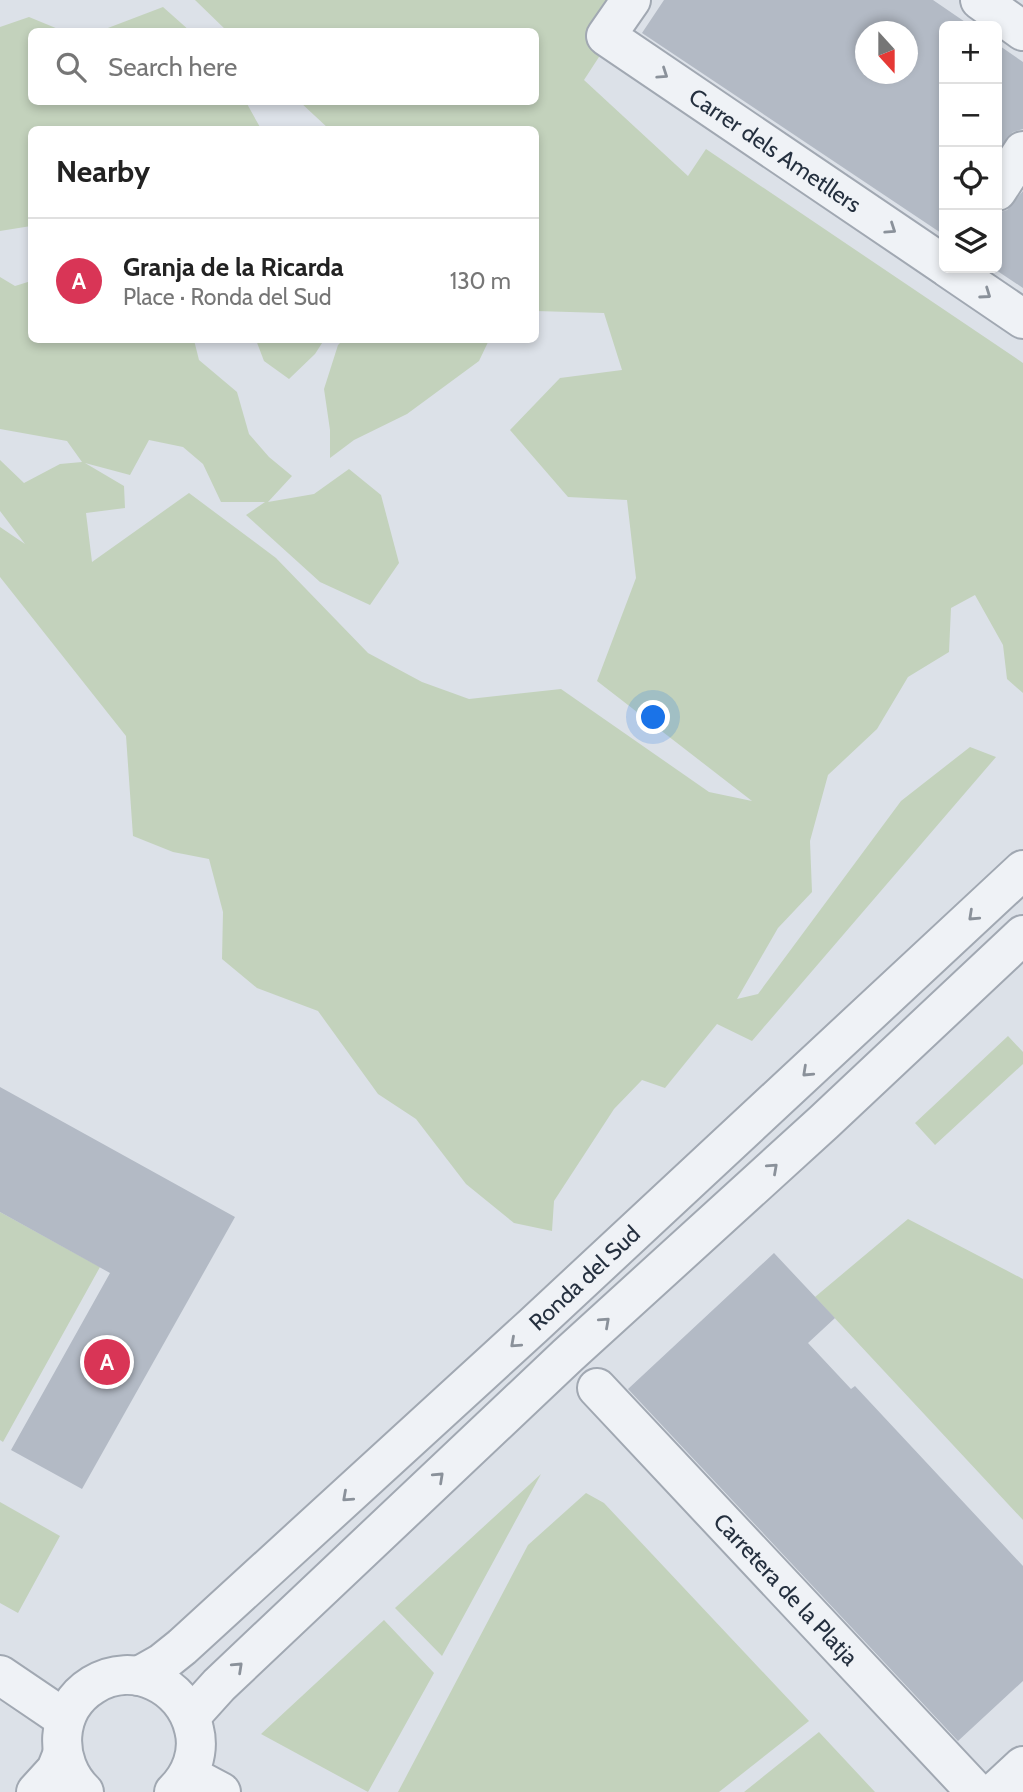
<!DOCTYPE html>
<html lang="en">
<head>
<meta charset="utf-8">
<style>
  :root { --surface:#fff; --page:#f2f2f2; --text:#222; --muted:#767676; --line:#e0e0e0; --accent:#d93556 }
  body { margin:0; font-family:Cabin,sans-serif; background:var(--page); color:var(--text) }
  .controls { position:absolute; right:21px; top:21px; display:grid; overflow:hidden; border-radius:10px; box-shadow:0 4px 10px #0003 }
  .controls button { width:63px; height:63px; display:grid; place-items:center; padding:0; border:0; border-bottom:2px solid var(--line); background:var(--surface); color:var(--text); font:35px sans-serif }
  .compass { position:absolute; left:855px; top:21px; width:63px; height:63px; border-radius:50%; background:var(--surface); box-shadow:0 4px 10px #0003; rotate:159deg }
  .you { position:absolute; left:654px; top:718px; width:24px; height:24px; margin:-18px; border:5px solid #fff; border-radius:50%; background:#1a73e8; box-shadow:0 0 0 10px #1a73e833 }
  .badge { display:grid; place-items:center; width:46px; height:46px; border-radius:50%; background:var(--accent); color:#fff; font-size:23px; font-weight:700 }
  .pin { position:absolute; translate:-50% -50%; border:4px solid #fff; box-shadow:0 2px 7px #0006 }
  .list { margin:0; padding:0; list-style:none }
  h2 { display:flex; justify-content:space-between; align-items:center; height:91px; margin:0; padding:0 28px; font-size:30px }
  h2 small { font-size:23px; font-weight:400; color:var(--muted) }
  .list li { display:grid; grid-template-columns:46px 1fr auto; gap:21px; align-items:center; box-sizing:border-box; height:126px; padding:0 28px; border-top:2px solid var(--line) }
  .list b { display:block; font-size:26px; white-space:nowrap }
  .list p { margin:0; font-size:23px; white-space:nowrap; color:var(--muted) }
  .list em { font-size:23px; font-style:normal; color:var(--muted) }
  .icon { flex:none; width:38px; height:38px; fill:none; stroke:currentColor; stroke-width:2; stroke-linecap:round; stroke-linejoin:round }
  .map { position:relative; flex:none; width:1023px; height:1792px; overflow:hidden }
  .search { position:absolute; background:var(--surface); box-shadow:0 4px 10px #0003; left:28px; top:28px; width:511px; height:77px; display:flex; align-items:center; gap:18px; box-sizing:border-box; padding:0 24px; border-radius:10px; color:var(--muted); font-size:26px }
  .panel { position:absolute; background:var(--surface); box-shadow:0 4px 10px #0003; left:28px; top:126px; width:511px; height:217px; border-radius:10px }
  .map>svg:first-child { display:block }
  .green { fill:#c3d2bc }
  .building { fill:#b3bac5; fill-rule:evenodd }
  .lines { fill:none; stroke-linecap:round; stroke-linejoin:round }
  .minor-casing { stroke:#a1a8b2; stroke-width:42 }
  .minor { stroke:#eff2f6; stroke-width:38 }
  .oneway { stroke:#8a919a }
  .labels { text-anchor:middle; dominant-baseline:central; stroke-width:5; stroke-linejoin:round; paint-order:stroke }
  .street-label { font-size:23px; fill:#25303f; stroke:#ebf0f5 }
</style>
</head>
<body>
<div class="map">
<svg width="1023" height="1792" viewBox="0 0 1023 1792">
  <rect width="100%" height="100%" fill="#dce1e8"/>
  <!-- green -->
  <path class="green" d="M195,0h441l-52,80 104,96 18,-27 317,214v330l-16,-14 -4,-34 -28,-50 -24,13 -2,44 -41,25 -31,52 -49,46 -18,66 2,51 -34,36 -41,71 21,-5 143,-193 69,-54 26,10 -244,284 -35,-17 -52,64 -23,-8 -28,29 -60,92 -2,30 -38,-8 -48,-39 -50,-65 -38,-25 -60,-83 -61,-23 -35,-29 1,-47 -14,-53 -36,-7 -40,-16 -7,-100 -126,-159v-50l25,17 -25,-33v-51l24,23 36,-19 22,-2 -15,-21 -67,-12v-152l15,9 16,-5 1,59h162l5,20 38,32 12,42 20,23 23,19 -24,26 46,-8 35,-25 32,26 18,68 -29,42 -50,-23 -74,-67 19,-13h-44l-18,-38 -20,-17 -34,-7 -19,35 -45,-12 39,23 1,22 -39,5 6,49 97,-69 87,65 92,95 54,29 47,17 92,-10 148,103 43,9 -155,-120 39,-103 -9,-78 -59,-3 -58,-67 50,-52 62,-8 -18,-57 -68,-2v-181l-207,-1 -29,-27h236v-70l-309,-1z
    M163,7l27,24h-90z
    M29,17l34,14 -31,1v70h214l15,27 -229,1 -1,96 -31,5v-204z
    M256,340h68l-9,14 -26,25 -25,-18z
    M343,340h146l-10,21 -72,53 -53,26 -24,18v-28l-6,-41 14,-44z
    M1008,1036l15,16v12l-88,81 -20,-22z
    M0,1212l100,55 -97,175 -3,-2z
    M908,1219l115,60v241l-208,-223z
    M541,1474l-99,182 -47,-48z
    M586,1493l18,10 205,218 -90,71h-321l130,-247z
    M0,1502l60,34 -42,77 -18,-10z
    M384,1620l50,53 -66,119 -107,-58z
    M819,1732l56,60h-131z"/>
  <!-- building -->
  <path class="building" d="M664,0h269l38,26h-27v209l-302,-202zM865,32h42v42h-42z
    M997,44l26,18v67l-10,3 -16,19z
    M1023,191v97l-30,-20h4v-55l10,-3z
    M0,1087l235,130 -153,272 -71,-39 99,-177 -110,-61z
    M774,1253l61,65 -27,25 43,46 4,-3 168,180v115l-65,60 -330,-352z"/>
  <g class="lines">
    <!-- minor casing -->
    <g class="minor-casing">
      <g id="minor">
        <path id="s1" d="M631,0l-25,36 338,229"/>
        <path d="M980,0l43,31"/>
        <path d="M997,191l26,-40"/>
        <path d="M948,268l75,51"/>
        <path id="s2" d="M597,1388l379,404"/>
        <path d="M0,1675l65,44"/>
        <path id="s3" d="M139,1676l23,-13 20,-16 351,-321 490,-456"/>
        <path d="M191,1716l28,-31 348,-329 257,-234 199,-187"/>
        <path d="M189,1775l32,17"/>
        <path d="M36,1792l20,-22 6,-15"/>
        <path d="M84,1792c-31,-30 -30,-83 9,-107 40,-25 91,0 101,44 6,23 -3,47 -20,63"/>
        <path d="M995,1792l28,-26"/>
      </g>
    </g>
    <!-- minor -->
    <use href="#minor" class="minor"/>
  </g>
  <!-- one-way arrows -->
  <defs><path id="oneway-chevron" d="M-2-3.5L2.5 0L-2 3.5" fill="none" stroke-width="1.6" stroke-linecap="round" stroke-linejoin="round" transform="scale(1.75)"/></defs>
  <g class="oneway">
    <use href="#oneway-chevron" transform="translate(663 74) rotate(34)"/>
    <use href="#oneway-chevron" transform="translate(891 229) rotate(34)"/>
    <use href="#oneway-chevron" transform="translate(986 294) rotate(35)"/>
    <use href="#oneway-chevron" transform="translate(973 916) rotate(137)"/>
    <use href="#oneway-chevron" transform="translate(807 1072) rotate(137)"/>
    <use href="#oneway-chevron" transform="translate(773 1168) rotate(-42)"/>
    <use href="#oneway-chevron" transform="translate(605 1322) rotate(-42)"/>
    <use href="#oneway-chevron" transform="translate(515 1343) rotate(138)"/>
    <use href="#oneway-chevron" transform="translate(439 1477) rotate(-43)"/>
    <use href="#oneway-chevron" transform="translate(347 1497) rotate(138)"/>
    <use href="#oneway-chevron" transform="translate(238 1667) rotate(-43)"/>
  </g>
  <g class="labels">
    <!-- street labels -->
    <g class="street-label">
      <text stroke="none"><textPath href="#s1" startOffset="248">Carrer dels Ametllers</textPath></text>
      <text stroke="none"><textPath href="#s3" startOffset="598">Ronda del Sud</textPath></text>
      <text stroke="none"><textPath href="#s2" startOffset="276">Carretera de la Platja</textPath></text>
    </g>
  </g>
</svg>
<div class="controls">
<button>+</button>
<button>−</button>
<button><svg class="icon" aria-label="locate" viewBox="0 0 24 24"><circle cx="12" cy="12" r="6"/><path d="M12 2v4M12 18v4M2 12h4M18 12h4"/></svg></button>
<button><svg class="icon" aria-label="layers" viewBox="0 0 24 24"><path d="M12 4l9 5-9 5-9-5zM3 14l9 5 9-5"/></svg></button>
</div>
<svg class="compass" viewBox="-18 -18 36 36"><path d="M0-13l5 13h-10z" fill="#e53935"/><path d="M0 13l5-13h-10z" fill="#767676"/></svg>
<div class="you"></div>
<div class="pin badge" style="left:107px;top:1362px">A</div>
<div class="search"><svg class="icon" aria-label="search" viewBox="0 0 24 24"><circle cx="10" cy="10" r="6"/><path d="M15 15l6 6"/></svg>Search here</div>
<section class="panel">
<h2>Nearby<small></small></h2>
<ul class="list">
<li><span class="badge">A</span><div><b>Granja de la Ricarda</b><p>Place · Ronda del Sud</p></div><em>130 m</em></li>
</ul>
</section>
</div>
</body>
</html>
